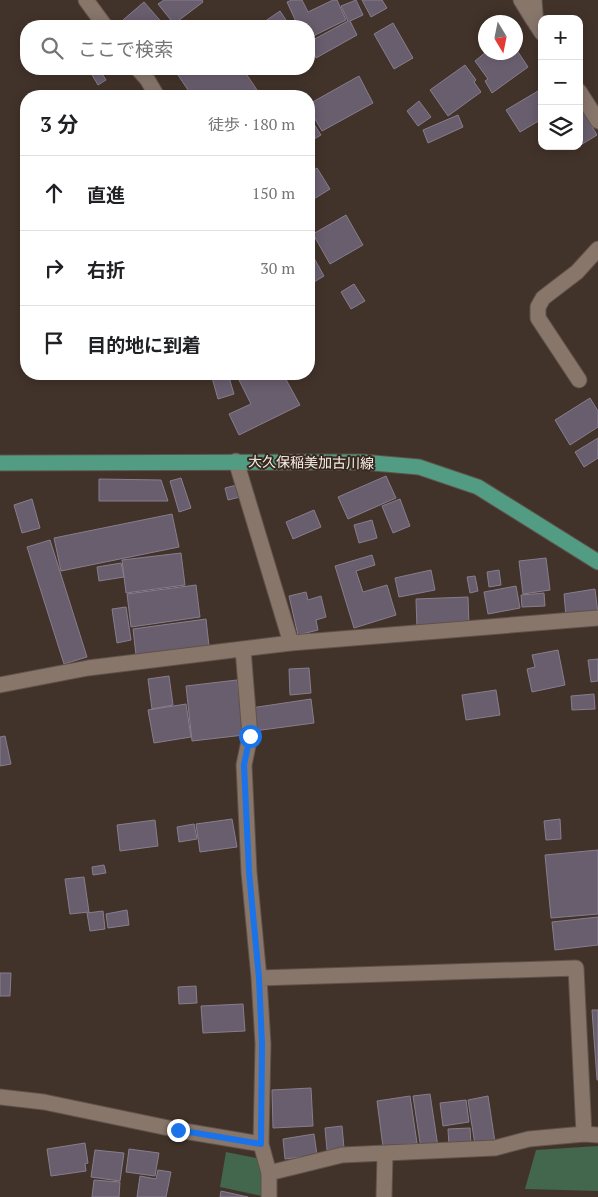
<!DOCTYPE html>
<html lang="ja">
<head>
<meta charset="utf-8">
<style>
  :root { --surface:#fff; --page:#f6f6f6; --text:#202124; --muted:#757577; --line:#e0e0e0 }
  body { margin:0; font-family:"PT Serif","Noto Sans JP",serif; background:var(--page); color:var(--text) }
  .controls { position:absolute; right:15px; top:15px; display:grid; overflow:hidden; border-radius:10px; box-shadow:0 2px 12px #0003 }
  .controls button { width:45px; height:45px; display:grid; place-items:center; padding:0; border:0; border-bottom:1px solid var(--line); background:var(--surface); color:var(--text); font:25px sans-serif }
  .compass { position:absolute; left:478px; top:15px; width:45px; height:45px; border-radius:50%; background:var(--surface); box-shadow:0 2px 12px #0003; rotate:170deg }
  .stop { position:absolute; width:15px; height:15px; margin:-11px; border:4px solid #1a73e8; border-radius:50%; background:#fff }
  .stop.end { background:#1a73e8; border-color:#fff; box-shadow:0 1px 5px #0008 }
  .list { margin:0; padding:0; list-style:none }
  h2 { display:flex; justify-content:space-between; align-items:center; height:65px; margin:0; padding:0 20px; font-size:21px }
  h2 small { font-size:16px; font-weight:400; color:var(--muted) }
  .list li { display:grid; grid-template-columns:32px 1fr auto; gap:15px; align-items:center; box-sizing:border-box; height:75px; padding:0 20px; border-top:1px solid var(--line) }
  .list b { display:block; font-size:19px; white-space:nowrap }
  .list em { font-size:16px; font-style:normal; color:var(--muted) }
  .icon { flex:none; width:28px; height:28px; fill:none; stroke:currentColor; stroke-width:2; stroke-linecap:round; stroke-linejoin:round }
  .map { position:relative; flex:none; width:598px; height:1197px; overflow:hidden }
  .search { position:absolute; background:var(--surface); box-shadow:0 2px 12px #0003; left:20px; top:20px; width:295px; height:55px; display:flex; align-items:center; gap:12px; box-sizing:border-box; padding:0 18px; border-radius:20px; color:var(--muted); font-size:19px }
  .panel { position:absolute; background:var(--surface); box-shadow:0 2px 12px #0003; left:20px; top:90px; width:295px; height:290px; border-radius:20px }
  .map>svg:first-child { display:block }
  .green { fill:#42674d }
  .building { fill:#695e6e; stroke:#887d8d }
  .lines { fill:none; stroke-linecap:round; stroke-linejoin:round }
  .minor-casing { stroke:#5f524a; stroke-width:17 }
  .major-casing { stroke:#5f524a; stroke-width:17 }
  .minor { stroke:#88766b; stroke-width:15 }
  .major { stroke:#519c82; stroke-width:15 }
  .route { stroke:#1a73e8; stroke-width:6 }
  .labels { text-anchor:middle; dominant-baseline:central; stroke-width:4; stroke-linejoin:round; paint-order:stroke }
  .street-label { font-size:14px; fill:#fbf1eb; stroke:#382920 }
</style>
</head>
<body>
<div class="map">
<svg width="598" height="1197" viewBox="0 0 598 1197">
  <rect width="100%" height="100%" fill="#42332a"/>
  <!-- green -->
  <path class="green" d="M598,1146v45l-73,-2 11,-39z
    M226,1152l30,6 5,5 1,33 -42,-9z"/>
  <!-- building -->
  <path class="building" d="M164,0h38l1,2 -29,22 -16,-20z
    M292,0h10l6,12 25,-12h4l9,20 -37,18v-12h-11l-11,-24z
    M356,0l7,15 -13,6 7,14 -41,23 -7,-16 39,-21 -7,-15z
    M362,0h20l5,8 -16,9z
    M144,2l20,23 -2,1h-33l-6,-6z
    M280,11l10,15h-32z
    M393,23l20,35 -19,11 -20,-35z
    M516,49l12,18 -36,26 -7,-12 3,-2 -13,-18 11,-9h30z
    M465,65l11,15 -2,2 7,10 -33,24 -18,-26z
    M174,69h69l16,24 -5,3h-62z
    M100,70l6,10 -8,5 -6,-10z
    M359,76l14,27 -51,28 -13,-22v-5z
    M538,91l4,7v21l-22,13 -14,-22z
    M419,101l12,16 -13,9 -11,-15z
    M579,105l18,30 -18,11z
    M458,115l5,12 -35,16 -5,-13z
    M310,118l11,17 -12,7v-23z
    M317,168l13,21 -21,13v-29z
    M346,215l17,30 -33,19 -17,-30z
    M309,249l15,27 -15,9z
    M354,284l11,17 -14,8 -10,-17z
    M211,374h17l6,20 -16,5z
    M236,374h47l17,31 -61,30 -10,-21 22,-10z
    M590,398l8,13v16l-28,18 -15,-25z
    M598,438v20l-14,9 -9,-15z
    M386,476l10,22 -48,21 -10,-22z
    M181,478l10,30 -12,4 -9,-31z
    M99,479l62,1 7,21h-69z
    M237,485l3,12 -12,3 -3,-12z
    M32,499l8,29 -18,5 -8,-28z
    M400,499l10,27 -17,7 -11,-27z
    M314,510l7,17 -28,12 -7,-17z
    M172,514l7,33 -118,24 -7,-33z
    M372,520l5,18 -18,5 -5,-18z
    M50,540l37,117 -23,7 -37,-117z
    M181,553l4,32 -59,8 -4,-33z
    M372,555l3,10 -19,6 7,21 24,-7 9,30 -42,13 -19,-62z
    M546,558l4,32 -27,4 -4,-33z
    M121,563l3,14 -25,4 -2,-14z
    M431,570l4,20 -36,7 -4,-19z
    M499,570l2,15 -12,2 -2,-15z
    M475,576l3,15 -8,2 -3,-16z
    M196,585l4,32 -69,10 -4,-33z
    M516,586l4,22 -32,6 -4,-22z
    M595,589l3,25 -32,3 -2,-23z
    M306,592l2,8 13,-4 5,21 -10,3 2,10 -20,5 -9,-39z
    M544,593l1,13 -23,1 -1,-12z
    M468,597l1,29 -52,2 -1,-29z
    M126,607l5,33 -14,3 -5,-34z
    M206,619l3,27 -73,9 -3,-26z
    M558,650l7,35 -33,7 -5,-23 8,-2 -3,-12z
    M598,659v22l-7,1 -3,-22z
    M309,668l2,25 -21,2 -1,-26z
    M169,676l4,29 -21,4 -4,-30z
    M237,680l7,55 -52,6 -6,-55z
    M496,690l4,25 -34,5 -4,-25z
    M594,694l1,15 -23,1 -1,-14z
    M311,699l3,24 -60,8 -3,-23z
    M186,704l5,33 -37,6 -6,-33z
    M5,736l6,28 -11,2v-29z
    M232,819l5,28 -37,5 -4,-28z
    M560,819l1,20 -15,1 -2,-19z
    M155,820l3,26 -38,5 -3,-26z
    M194,824l3,15 -18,3 -2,-15z
    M598,850v64l-47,4 -6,-63z
    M104,865l2,8 -13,2 -1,-8z
    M84,877l5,35 -19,2 -5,-35z
    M127,910l2,15 -21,3 -2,-14z
    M103,911l2,18 -15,2 -3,-18z
    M598,917v28l-43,5 -3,-28z
    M0,973h11l-1,23h-10z
    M196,986l1,17 -18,1 -1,-17z
    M243,1004l2,27 -42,2 -2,-27z
    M592,1010h6v70h-1z
    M311,1088l2,38 -40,2 -1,-38z
    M430,1094l8,53 -17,2 -8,-53z
    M410,1096l7,47 -34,4 -6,-46z
    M488,1096l7,46 -20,3 -7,-45z
    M466,1100l3,22 -26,4 -3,-23z
    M342,1126l2,22 -17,2 -2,-22z
    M470,1128l1,16 -22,2 -1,-17z
    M314,1134l3,21 -32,4 -2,-20z
    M85,1143l3,20 -3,1 1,7 -35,5 -4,-27z
    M129,1149l30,4 -4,23 -29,-4z
    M95,1150l29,3 -4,28 -29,-4z
    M158,1170l13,2 -5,25h-29l3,-21 16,3z
    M94,1180l26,2 -1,15h-27z
    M221,1191l27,6h-28z"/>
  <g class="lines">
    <!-- minor casing -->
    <g class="minor-casing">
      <path id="minor" d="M86,0l19,26
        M521,0l13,21
        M534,0l2,24 6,9
        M138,69l9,10 10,17
        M579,91l19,30
        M579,380l-41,-62v-11l5,-9 34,-26 21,-23
        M236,461l55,182
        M243,649l7,87 -6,29 5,107 10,106 4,66 -2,100 8,29v24
        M0,685l88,-17 203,-25 307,-25
        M259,978l317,-10 8,166
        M0,1097l44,5 134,28 83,14
        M269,1173l73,-18 153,-7 34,-9 55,-5 14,1
        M384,1197l1,-43"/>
    </g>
    <!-- major casing -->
    <g class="major-casing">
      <path id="major" d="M0,463l362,-1 57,5 59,20 120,75"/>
    </g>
    <!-- minor -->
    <use href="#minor" class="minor"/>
    <!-- major -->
    <use href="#major" class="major"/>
  </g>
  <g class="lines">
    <!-- route -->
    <path class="route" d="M178,1130l83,14 1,-100 -3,-66 -10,-106 -5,-107 6,-29"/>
  </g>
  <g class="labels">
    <!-- street labels -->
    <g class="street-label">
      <text transform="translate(311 462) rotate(1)">大久保稲美加古川線</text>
    </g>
  </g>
</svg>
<div class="controls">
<button>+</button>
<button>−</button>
<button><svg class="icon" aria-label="layers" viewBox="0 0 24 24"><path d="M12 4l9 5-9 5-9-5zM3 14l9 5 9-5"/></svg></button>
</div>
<svg class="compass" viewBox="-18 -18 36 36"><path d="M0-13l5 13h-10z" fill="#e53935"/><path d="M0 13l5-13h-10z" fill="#757577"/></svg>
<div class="stop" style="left:250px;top:736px"></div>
<div class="stop end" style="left:178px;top:1130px"></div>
<div class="search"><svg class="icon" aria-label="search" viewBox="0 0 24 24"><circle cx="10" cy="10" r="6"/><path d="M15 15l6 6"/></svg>ここで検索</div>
<section class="panel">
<h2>3 分<small>徒歩 · 180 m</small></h2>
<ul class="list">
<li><svg class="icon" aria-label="ahead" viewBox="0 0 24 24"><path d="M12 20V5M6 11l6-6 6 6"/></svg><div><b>直進</b></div><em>150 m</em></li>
<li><svg class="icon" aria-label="right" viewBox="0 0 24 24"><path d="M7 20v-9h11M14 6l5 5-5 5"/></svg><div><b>右折</b></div><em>30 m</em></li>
<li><svg class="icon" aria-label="arrive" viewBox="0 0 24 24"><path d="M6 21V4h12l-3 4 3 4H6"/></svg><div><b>目的地に到着</b></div></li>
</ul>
</section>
</div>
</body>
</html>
